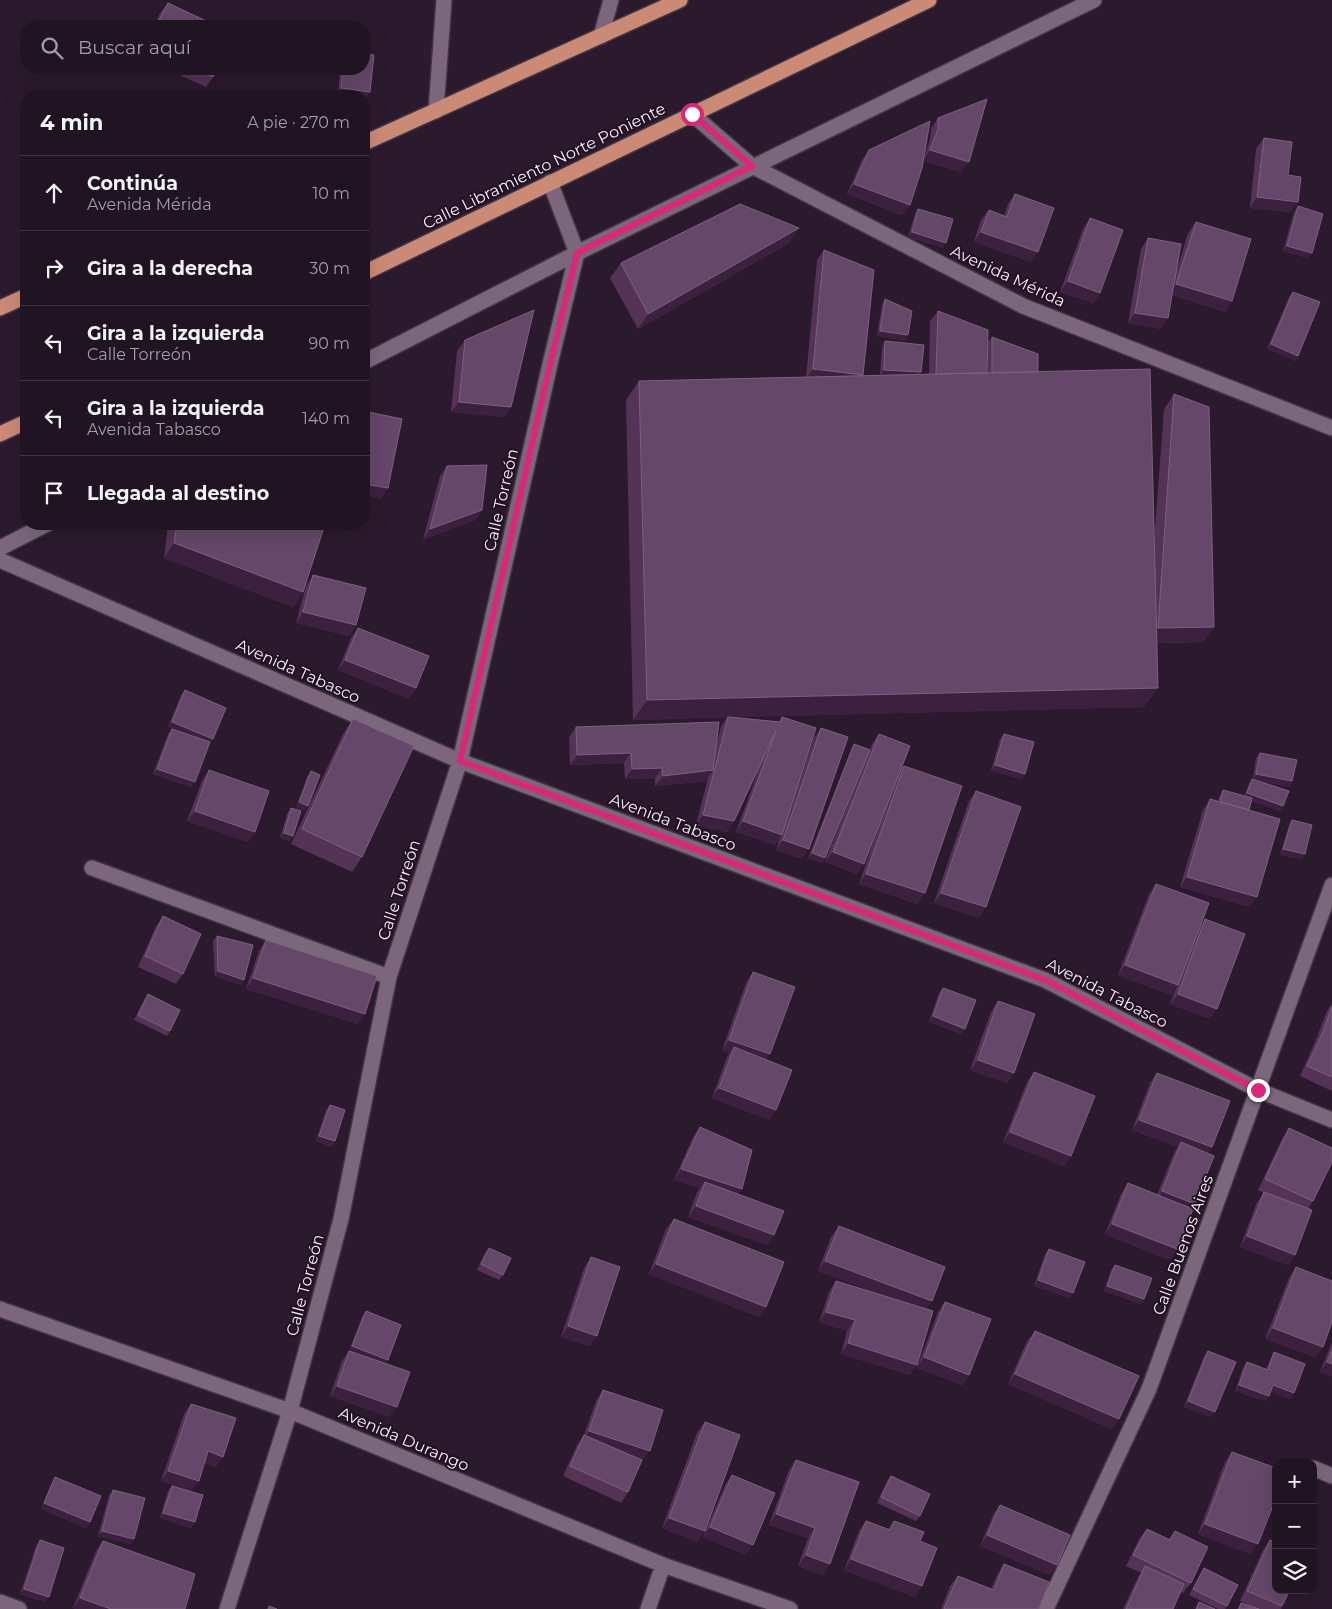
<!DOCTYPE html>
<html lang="es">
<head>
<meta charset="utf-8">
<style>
  :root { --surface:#201422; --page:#2d212f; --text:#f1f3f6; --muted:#a29ea5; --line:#3d3340 }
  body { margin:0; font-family:Montserrat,sans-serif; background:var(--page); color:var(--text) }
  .controls { position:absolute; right:15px; bottom:15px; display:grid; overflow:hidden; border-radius:10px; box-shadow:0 5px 20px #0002 }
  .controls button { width:45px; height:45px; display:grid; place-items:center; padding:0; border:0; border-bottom:1px solid var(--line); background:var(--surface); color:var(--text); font:25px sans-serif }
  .stop { position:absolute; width:15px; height:15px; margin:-11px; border:4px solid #db2777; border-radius:50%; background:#fff }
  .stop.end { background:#db2777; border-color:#fff; box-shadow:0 1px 5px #0008 }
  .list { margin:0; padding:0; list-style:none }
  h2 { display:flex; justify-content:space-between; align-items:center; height:65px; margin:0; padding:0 20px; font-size:21px }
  h2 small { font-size:16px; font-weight:400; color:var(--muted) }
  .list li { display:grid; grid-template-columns:32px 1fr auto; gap:15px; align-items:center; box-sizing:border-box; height:75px; padding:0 20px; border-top:1px solid var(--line) }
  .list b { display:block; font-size:19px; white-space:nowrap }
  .list p { margin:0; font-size:16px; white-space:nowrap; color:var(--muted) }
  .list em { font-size:16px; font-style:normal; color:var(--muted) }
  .icon { flex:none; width:28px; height:28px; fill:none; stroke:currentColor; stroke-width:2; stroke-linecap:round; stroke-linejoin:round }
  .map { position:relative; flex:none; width:1332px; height:1609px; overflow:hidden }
  .search { position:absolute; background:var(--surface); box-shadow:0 5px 20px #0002; left:20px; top:20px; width:350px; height:55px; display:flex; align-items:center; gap:12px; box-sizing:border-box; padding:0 18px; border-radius:20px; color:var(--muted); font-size:19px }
  .panel { position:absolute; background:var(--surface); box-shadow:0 5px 20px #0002; left:20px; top:90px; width:350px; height:440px; border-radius:20px }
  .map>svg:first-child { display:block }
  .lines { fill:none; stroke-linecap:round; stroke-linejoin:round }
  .service-casing { stroke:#413443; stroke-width:18 }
  .minor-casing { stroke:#413443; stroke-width:18 }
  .trunk-casing { stroke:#413443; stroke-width:18 }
  .service { stroke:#7b667c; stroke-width:15 }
  .minor { stroke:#7b667c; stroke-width:15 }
  .trunk { stroke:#cb8a76; stroke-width:15 }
  .wall { fill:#543357 }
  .shaded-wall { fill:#3c213f }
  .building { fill:#654769; stroke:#7d6180 }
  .route { stroke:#db2777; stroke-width:6 }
  .labels { text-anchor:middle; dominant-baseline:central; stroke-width:4; stroke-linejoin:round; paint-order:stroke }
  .street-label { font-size:16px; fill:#faeefa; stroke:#211123 }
</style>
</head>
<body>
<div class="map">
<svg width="1332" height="1609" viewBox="0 0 1332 1609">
  <rect width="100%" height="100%" fill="#2b1a2d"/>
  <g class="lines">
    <!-- service casing -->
    <g class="service-casing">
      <path id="service" d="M436,111l8,-111"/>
    </g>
    <!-- minor casing -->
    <g class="minor-casing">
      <path id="minor" d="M601,36l10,-36
        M692,114l60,52 271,140 309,122
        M364,362l213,-109 517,-253
        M0,548l47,-24
        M0,560l460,201 585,219 213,110 74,30
        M92,868l297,109
        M0,1309l290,102 373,154 127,44
        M1313,1468l19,8
        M0,1602l19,7
        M227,1609l63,-198 51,-192 48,-242 71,-216 91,-401 26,-107 -27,-71
        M648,1609l15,-44
        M1046,1609l103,-220 183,-504"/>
    </g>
    <!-- trunk casing -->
    <g class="trunk-casing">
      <path id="trunk" d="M364,143l316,-143
        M364,273l565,-273
        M0,308l26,-12
        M0,434l26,-12"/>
    </g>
    <!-- service -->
    <use href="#service" class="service"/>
    <!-- minor -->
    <use href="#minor" class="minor"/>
    <!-- trunk -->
    <use href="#trunk" class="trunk"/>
  </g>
  <!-- wall -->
  <path class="wall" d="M168,3l49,23h-63l6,-13z
    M166,69h51l-4,8 -7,10z
    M340,69h24l6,23 -4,5 -28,-3z
    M938,118l23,54 -38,-11 -13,44 -8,10 -55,-21 15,-34 7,-10 55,9 6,-20 1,-11z
    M1264,138l24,37 3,37 -41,-4 6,-59z
    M1015,194l16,68 -57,-20 7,-22 8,-10 15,6 4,-12z
    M1298,206l14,47 -4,5 -25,-7 11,-39z
    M918,209l25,39 -35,-11 7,-23z
    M1090,218l10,75 -7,10 -33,-11 23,-63z
    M1196,222l36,79 -7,11 -53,-17 -11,34 -33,-6 13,-74 7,-11 28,35 12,-40z
    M789,243l-151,86 -28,-51 11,-15z
    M824,250l39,125 -1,1 25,-1h-7l2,-28 3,-6 36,31 -2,3 10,-1 1,-53 8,-10 49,62h1v-31l4,-5 46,35 116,170 10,-133 10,-15 40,233 -11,15 -46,1 -13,64 -410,10 45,5 3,-5 16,68 16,-47 7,-10 -19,131 -26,-9 4,-12 -5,7 -39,-13 24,-66 -33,66 -31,-7 12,-47 -2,3 -51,5v-7h-30l-1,-16 -54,2 -1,-28 7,-10 140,18 5,-18 6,-10 -94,3 -7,-320 13,-19 167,-4 11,-117z
    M1293,292l5,64 -3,5 -28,-12 22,-52z
    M885,299l23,36 -4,6 -27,-5 5,-32z
    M465,340l46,67 -7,10 -53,-5 6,-61z
    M447,466l35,44 -7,10 -52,20 17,-64z
    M168,524h157l-22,68 -10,15 -129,-49z
    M313,575l43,50 -7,11 -53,-13 10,-37z
    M358,628l58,60 -7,11 -71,-29 13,-32z
    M185,690l24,54 -18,43 -38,-13 15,-40 4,-5 7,3 -11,-5 13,-32z
    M353,719l9,138 -10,15 -61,-28 52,-110z
    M879,734l22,35 3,-3 21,127 -8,11 -58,-20 21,-61 -23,51 -32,-12 44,-110 -47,111 -14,-5 43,-108 3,-6 16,6 2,-6z
    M1004,734l21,40 -3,5 -31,-8 9,-32z
    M1260,753l32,28 -3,6 -32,-7 26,26 -3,5 -29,-10 -2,9 1,97 -70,-20 23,-77 7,-11 8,2 2,-6 3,-5 21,6 5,-12 4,-5 3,-21z
    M209,770l46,62 -7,10 -61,-21 15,-40z
    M311,771l-6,40 -9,-3 11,-31z
    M976,791l3,127 -45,-15 35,-102z
    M291,808l2,28 -3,5 -10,-3 7,-24z
    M1292,820l13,34 -3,5 -22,-4 9,-30z
    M1156,884l43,44 6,-9 5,100 -40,-15 7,-18 -6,9 -53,-20 31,-81z
    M163,916l20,58 -7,10 -38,-17 18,-41z
    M217,936l24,49 -26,-9 -2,-35z
    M266,940l92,84 -112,-35 13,-38z
    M753,972l13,88 10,50 -7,10 -57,-22 15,-41 3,-4 -8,-3 24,-67z
    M943,988l22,41 -4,5 -32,-12 10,-29z
    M148,994l22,37 -3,5 -33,-16 10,-20z
    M998,1001l16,72 -7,10 -37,-13 21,-58z
    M1332,1004v87l-32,-15 15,-34 12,-31z
    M1034,1072l37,84 -7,10 -61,-24 24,-60z
    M1157,1073l55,74 -4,6 -13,51 -3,4 -15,41 -7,11 -65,-26 16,-40 7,-11 29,12 17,-42 4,-6 -46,-17 18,-47z
    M330,1105l5,36 -4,6 -15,-6 10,-31z
    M700,1127l38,67 29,51 -79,-28 9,-25 3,-4 -26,-8 19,-43z
    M1289,1128l24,73 -5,8 -13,46 -7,10 -48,-18 17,-45 7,-9 -6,-3 24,-51z
    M674,1219l85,98 -110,-43 17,-45z
    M839,1226l88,83 -17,66 -69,-21 6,-23 -28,-9 10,-30 7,-11 51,16 -69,-26 13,-34z
    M489,1248l14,27 -4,5 -22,-10 8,-17z
    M1049,1249l24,44 -4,5 -35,-12 11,-32z
    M591,1257l-1,89 -29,-9 23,-69z
    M1115,1265l29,34 -3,5 -37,-13 7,-21z
    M1296,1267l27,80 -8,10 -50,-18 24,-61z
    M945,1302l24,73 -7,10 -45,-17 21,-56z
    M366,1311l22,49 -3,3 4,54 -59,-21 12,-35 7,-10 13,-34z
    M1035,1331l77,98 -104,-45 19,-43z
    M1332,1342v35l-12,-5z
    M1208,1351l3,66 -27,-10 20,-51z
    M1274,1352l20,41 -4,6 -19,-8 -2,5 -4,5 -30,-10 8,-23 4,-6 19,7 5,-11z
    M603,1390l39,71 -14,31 -7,11 -58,-27 14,-31 7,-10 12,-34z
    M191,1404l25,63 -12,-4 -13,28 -30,-10 23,-67z
    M705,1422v109l-8,11 -35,-14 35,-95z
    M1232,1452l19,102 -53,-20 27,-72z
    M796,1460l63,22 -36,93 -25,-9 10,-28 -39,-13 20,-55z
    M732,1475l14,80 -43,-18 22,-52z
    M891,1476l29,40 -4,5 -39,-18 10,-22z
    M55,1477l35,45 -4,6 -45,-19 11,-27z
    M172,1486l23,36 -4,6 -31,-10 8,-27z
    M113,1490l18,54 -33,-8 11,-41z
    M1000,1505l50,70 -70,-29 13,-31z
    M866,1521l22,8 6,-8 26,20 -5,56 -71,-27 15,-39z
    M1147,1529l22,10 6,-8 16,52 -8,10 -3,-1 -7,17h-50l15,-32 3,-4 -15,-7 13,-27z
    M40,1540l5,62 -25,-8 16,-48z
    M1270,1540l12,66 -1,3h-44l4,-6 10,3 -11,-5 23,-51z
    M103,1541l82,68h-110l-2,-1 23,-57z
    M1004,1564l35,45h-98l9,-23 8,-10 33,13 6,-14z
    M1204,1568l23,38 -2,3h-7l-29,-14z"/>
  <!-- shaded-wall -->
  <path class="shaded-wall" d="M341,88l29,4 -4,5 -28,-3z
    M930,150l39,12 -8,10 -38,-11z
    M854,184l56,21 -8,10 -55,-21z
    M1257,197l41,5 -7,10 -41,-4z
    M799,228l-10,15 -151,86 10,-15z
    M912,232l34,11 -3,5 -35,-11z
    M981,232l57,20 -7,10 -57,-20z
    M1287,246l25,7 -4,5 -25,-7z
    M1068,281l32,12 -7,10 -33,-11z
    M1176,284l56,17 -7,11 -56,-18z
    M1135,313l33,5 -7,11 -33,-6z
    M880,331l28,4 -4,6 -27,-5z
    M1271,344l27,12 -3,5 -28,-12z
    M813,369l50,6 -7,10 -51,-5z
    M884,370l37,2 -4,6 -37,-3z
    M459,402l52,5 -7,10 -53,-5z
    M364,484l24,4 -7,11 -17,-4z
    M482,510l-7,10 -52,20 7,-11z
    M174,543l129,49 -10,15 -129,-49z
    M303,612l53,13 -7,11 -53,-13z
    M1214,627l-11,15 -56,1 11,-15z
    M345,660l71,28 -7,11 -71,-29z
    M1158,688l-14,19 -511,13 14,-20z
    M172,722l41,17 -4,5 -41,-17z
    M631,753l-7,10 -54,2 7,-10z
    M995,765l30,9 -3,5 -31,-8z
    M662,768l-7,11h-30l7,-10z
    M157,769l38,13 -4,5 -38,-13z
    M713,770l-7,11 -51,5 8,-10z
    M1256,774l36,7 -3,6 -36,-8z
    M1247,793l36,13 -3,5 -37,-13z
    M299,802l9,4 -3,5 -9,-3z
    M195,811l60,21 -7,10 -61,-21z
    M703,815l31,6 -7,11 -31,-7z
    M743,821l39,14 -7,10 -39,-13z
    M284,833l9,3 -3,5 -10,-3z
    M783,840l26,9 -7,10 -26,-9z
    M1283,849l22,5 -3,5 -22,-4z
    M833,852l31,12 -7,10 -32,-12z
    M812,853l13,5 -3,5 -14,-5z
    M866,874l59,19 -8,11 -58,-20z
    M1187,877l70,20 -7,10 -70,-20z
    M941,893l45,14 -7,11 -45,-15z
    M1125,965l53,20 -7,10 -53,-20z
    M218,971l26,9 -3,5 -26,-9z
    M253,978l112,36 -7,10 -112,-35z
    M1178,994l39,15 -7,10 -40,-15z
    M933,1016l32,13 -4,5 -32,-12z
    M729,1040l41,14 -7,11 -29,-18 -4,6 -8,-3z
    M978,1060l36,13 -7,10 -37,-13z
    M719,1088l57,22 -7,10 -57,-22z
    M1139,1120l73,27 -7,10 -24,-15 -3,5 -46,-17z
    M1010,1132l61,24 -7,10 -61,-24z
    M319,1136l16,5 -4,6 -15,-6z
    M681,1169l61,20 -7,10 -30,-17 -5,6 -26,-8z
    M1162,1191l33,13 -7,11 -33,-14z
    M696,1206l78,29 -7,10 -79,-28z
    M1112,1224l65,25 -7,11 -65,-26z
    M1247,1236l48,19 -7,10 -48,-18z
    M825,1261l107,40 -7,10 -107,-40z
    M656,1264l110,43 -7,10 -110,-43z
    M1038,1280l35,13 -4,5 -35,-12z
    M1107,1286l37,13 -3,5 -37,-13z
    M826,1312l29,8 -8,11 -28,-9z
    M568,1326l29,10 -7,10 -29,-9z
    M1273,1328l50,19 -8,10 -50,-18z
    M848,1343l69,22 -7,10 -69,-21z
    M352,1346l36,14 -4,5 -35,-14z
    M924,1357l45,18 -7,10 -45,-17z
    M1327,1362l5,2v13l-12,-5z
    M1015,1374l104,45 -7,10 -104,-45z
    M1239,1385l30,11 -4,5 -30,-10z
    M1273,1385l21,8 -4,6 -21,-8z
    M337,1386l60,21 -8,10 -59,-21z
    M1188,1401l27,11 -4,5 -27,-10z
    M589,1431l61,20 -8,10 -60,-19z
    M208,1451l15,6 -7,10 -15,-5z
    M168,1471l31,10 -8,10 -30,-10z
    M44,1503l46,19 -4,6 -45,-19z
    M163,1513l32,9 -4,6 -31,-10z
    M776,1514l39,14 -7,10 -39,-13z
    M669,1518l36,13 -8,11 -35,-14z
    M1205,1524l53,20 -7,10 -53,-20z
    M710,1527l43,18 -7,10 -43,-18z
    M102,1531l32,8 -3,5 -33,-8z
    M987,1535l70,30 -7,10 -70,-29z
    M806,1555l24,9 -7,11 -25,-9z
    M851,1559l71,27 -7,11 -71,-27z
    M24,1589l25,8 -4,5 -25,-8z
    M80,1598l31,11h-36l-2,-1z"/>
  <!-- building -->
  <path class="building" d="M168,3l49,23h-61z
    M364,54l10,1 -4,37 -29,-4 2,-19h21z
    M195,69h22l-4,8z
    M987,99l-18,63 -39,-12 8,-21v-11z
    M930,121l-8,47 -12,37 -56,-21 15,-34z
    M1264,138l28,4 -4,33 13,2 -3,25 -41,-5z
    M1015,194l39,14 -16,44 -57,-20 8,-22 18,7z
    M740,204l59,24 -151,86 -27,-51z
    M1298,206l25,8 -11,39 -25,-7z
    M918,209l35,10 -7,24 -34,-11z
    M1090,218l33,12 -23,63 -32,-12z
    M1196,222l55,17 -19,62 -56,-17z
    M1148,238l33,6 -13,74 -33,-5z
    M824,250l50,20 -11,105 -50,-6z
    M1293,292l27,10 -22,54 -27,-12z
    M885,299l27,12 -4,24 -28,-4z
    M534,310l-23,97 -52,-5 6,-62z
    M938,311l50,19 -1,43 -51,1z
    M992,337l46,17v18l-46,1z
    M885,341l39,4 -3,27 -37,-2z
    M1150,369l8,319 -511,12 -8,-319z
    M1174,394l35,13 5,220 -56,1z
    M364,411l38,8 -14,69 -24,-4z
    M487,465l-5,45 -52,19 17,-63z
    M177,524h148l-22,68 -129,-49z
    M313,575l53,13 -10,37 -53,-13z
    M358,628l71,28 -13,32 -71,-28z
    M185,690l41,18 -13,31 -41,-17z
    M728,717l52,5 2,-5 34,11 -34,107 -39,-14 33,-90 -42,90 -31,-6z
    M353,719l61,27 -52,111 -60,-28z
    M719,722l-6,48 -50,6 -1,-8 -30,1 -1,-16 -54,2 -1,-28z
    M821,728l27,9 -39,112 -26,-9z
    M172,729l38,13 -15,40 -38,-13z
    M879,734l31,12 -46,118 -31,-12z
    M1004,734l30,8 -9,32 -30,-9z
    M854,744l16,6 -45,108 -13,-5z
    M1260,753l37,7 -5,21 -36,-7z
    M904,766l58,20 -37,107 -59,-19z
    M209,770l60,21 -14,41 -60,-21z
    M311,771l9,4 -12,31 -9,-4z
    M1252,779l37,12 -6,15 -36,-13z
    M1223,790l29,8 -3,12 -29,-8z
    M976,791l45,16 -35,100 -45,-14z
    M1210,799l70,20 -23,78 -70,-20z
    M291,808l10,3 -8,25 -9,-3z
    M1292,820l20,5 -7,29 -22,-5z
    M1156,884l53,19 -31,82 -53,-20z
    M163,916l38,18 -18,40 -38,-18z
    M1205,919l40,15 -28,75 -39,-15z
    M217,936l36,9 -9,35 -26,-9z
    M266,940l111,36 -12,38 -112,-36z
    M753,972l42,15 -25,67 -41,-14z
    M943,988l33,12 -11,29 -32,-13z
    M148,994l32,16 -10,21 -32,-16z
    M998,1001l37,13 -21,59 -36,-13z
    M1332,1006v71l-25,-11 16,-34z
    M734,1047l58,23 -16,40 -57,-22z
    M1034,1072l61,24 -24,60 -61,-24z
    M1157,1073l73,28 -18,46 -73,-27z
    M330,1105l15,5 -10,31 -16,-5z
    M700,1127l52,23 -10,39 -61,-20z
    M1289,1128l43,20v14l-19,39 -48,-22z
    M1181,1142l33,14 -19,48 -33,-13z
    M705,1182l79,29 -10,24 -78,-29z
    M1128,1183l65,26 -16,40 -65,-25z
    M1264,1192l48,18 -17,45 -48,-19z
    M674,1219l110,43 -18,45 -110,-43z
    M839,1226l106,41 -13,34 -107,-40z
    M489,1248l22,10 -8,17 -22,-11z
    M1049,1249l36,13 -12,31 -35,-13z
    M591,1257l29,10 -23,69 -29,-10z
    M1115,1265l37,13 -8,21 -37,-13z
    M1296,1267l36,14v41l-9,25 -50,-19z
    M836,1281l97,30 -16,54 -69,-22 7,-23 -29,-8z
    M945,1302l46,17 -22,56 -45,-18z
    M366,1311l35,14 -13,35 -36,-14z
    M1035,1331l104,45 -20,43 -104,-45z
    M1332,1350v14l-5,-2z
    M349,1351l61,21 -13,35 -60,-21z
    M1208,1351l28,11 -21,50 -27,-11z
    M1274,1352l31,12 -11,29 -21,-8 -4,11 -30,-11 8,-23 21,8z
    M603,1390l60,20 -13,41 -61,-20z
    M191,1404l45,14 -13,39 -15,-6 -9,30 -31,-10z
    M705,1422l35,13 -35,96 -36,-13z
    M584,1435l58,25 -14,32 -58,-26z
    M1232,1452l44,16v30l-18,46 -53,-20z
    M796,1460l63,22 -29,82 -24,-9 9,-27 -39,-14z
    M732,1475l43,18 -22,52 -43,-18z
    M891,1476l39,18 -10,22 -39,-19z
    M55,1477l46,19 -11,26 -46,-19z
    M172,1486l31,9 -8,27 -32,-9z
    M113,1490l32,8 -11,41 -32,-8z
    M1000,1505l70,30 -13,30 -70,-30z
    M866,1521l24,9 4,-9 30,11 -4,9 17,7 -15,38 -71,-27z
    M1147,1529l23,11 5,-9 33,16 -17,36 -58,-28z
    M40,1540l24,8 -15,49 -25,-8z
    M1270,1540l6,2v48h14l-8,16 -35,-15z
    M103,1541l92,33 -10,35h-74l-31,-11z
    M1004,1564l45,18 -10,27h-95l14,-33 36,14z
    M1145,1566l39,18 -11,25h-47z
    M1204,1568l34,17 -11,21 -34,-17z
    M1199,1602l16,7h-19z
    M1241,1603l18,6h-20z
    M269,1606l8,3h-9z"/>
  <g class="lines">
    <!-- route -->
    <path class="route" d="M692,114l60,52 -175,87 -26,107 -91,401 585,219 213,110"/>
  </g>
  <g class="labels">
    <!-- street labels -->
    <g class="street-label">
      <text transform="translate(544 166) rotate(-26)">Calle Libramiento Norte Poniente</text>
      <text transform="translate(1008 276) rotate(25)">Avenida Mérida</text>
      <text transform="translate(501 500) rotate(-77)">Calle Torreón</text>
      <text transform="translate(298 671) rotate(24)">Avenida Tabasco</text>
      <text transform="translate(673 822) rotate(21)">Avenida Tabasco</text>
      <text transform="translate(399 890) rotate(-72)">Calle Torreón</text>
      <text transform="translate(1107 993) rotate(27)">Avenida Tabasco</text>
      <text transform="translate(1183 1245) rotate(-70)">Calle Buenos Aires</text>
      <text transform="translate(305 1285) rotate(-75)">Calle Torreón</text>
      <text transform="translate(404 1439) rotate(23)">Avenida Durango</text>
    </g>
  </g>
</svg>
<div class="controls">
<button>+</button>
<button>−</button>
<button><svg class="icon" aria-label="layers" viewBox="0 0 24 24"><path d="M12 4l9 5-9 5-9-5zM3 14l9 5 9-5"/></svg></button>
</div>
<div class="stop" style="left:692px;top:114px"></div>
<div class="stop end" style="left:1258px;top:1090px"></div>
<div class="search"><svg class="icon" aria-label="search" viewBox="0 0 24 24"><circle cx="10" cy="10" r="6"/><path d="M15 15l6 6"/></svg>Buscar aquí</div>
<section class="panel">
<h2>4 min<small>A pie · 270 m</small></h2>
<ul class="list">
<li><svg class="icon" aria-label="ahead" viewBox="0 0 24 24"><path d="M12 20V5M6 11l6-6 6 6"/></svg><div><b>Continúa</b><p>Avenida Mérida</p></div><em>10 m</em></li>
<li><svg class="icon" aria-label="right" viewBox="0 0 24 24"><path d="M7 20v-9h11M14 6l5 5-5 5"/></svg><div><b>Gira a la derecha</b></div><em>30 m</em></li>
<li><svg class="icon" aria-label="left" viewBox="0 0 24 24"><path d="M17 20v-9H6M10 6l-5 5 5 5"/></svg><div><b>Gira a la izquierda</b><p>Calle Torreón</p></div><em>90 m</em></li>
<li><svg class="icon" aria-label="left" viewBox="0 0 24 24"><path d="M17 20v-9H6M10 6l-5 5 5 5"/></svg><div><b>Gira a la izquierda</b><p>Avenida Tabasco</p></div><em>140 m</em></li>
<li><svg class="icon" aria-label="arrive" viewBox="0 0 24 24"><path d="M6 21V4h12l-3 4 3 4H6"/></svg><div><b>Llegada al destino</b></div></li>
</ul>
</section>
</div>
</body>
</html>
